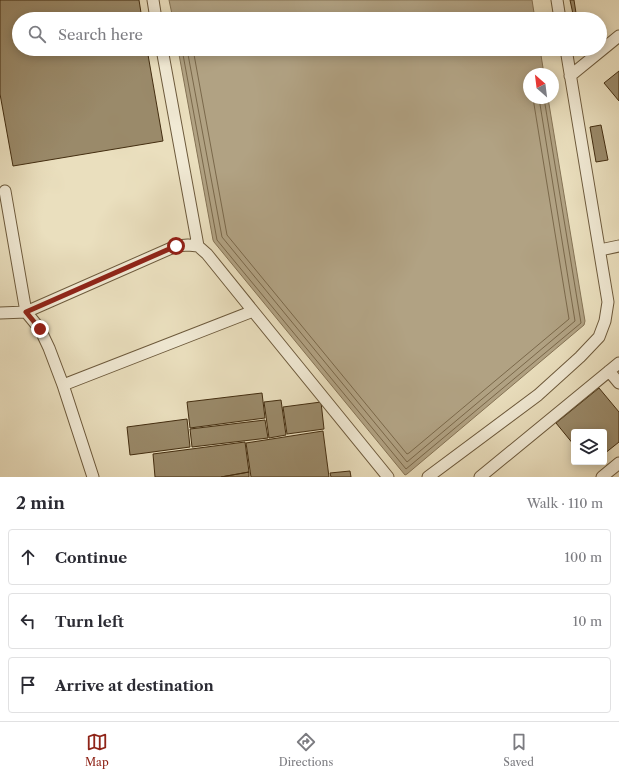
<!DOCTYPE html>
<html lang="en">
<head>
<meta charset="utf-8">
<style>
  :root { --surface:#fff; --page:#f2f2f3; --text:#2b2b33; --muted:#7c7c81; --line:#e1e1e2; --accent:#8f2418 }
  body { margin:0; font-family:"Libre Caslon Text",serif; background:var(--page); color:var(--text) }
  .controls { position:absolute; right:12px; bottom:12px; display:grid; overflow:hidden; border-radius:4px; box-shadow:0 2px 10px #0003 }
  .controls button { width:36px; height:36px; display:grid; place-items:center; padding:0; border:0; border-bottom:1px solid var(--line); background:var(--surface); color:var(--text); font:20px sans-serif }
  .compass { position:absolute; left:523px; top:68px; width:36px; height:36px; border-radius:50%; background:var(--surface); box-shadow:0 2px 10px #0003; rotate:332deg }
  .stop { position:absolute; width:12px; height:12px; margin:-9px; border:3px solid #8f2418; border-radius:50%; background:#fff }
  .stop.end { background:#8f2418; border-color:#fff; box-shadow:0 1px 4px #0008 }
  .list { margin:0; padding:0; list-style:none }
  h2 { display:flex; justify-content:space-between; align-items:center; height:52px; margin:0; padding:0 16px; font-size:17px }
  h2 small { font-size:13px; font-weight:400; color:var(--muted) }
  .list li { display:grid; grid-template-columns:26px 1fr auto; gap:12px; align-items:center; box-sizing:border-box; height:56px; margin:0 8px 8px; padding:0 8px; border:1px solid var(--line); border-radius:4px }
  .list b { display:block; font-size:15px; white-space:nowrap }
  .list em { font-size:13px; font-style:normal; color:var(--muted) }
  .icon { flex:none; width:22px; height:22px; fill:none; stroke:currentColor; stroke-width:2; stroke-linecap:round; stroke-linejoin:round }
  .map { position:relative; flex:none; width:619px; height:477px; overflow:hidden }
  .search { position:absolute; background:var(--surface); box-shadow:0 2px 10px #0003; left:12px; right:12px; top:12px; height:44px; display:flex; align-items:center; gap:10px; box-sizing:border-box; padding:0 14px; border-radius:22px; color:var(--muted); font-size:15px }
  .sheet { height:244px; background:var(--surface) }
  nav { display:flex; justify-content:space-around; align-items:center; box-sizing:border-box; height:56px; border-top:1px solid var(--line); background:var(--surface); font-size:11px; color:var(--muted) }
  nav a { display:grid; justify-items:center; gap:2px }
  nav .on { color:var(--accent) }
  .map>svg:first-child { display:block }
  .water { fill:#b1a283; stroke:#857355 }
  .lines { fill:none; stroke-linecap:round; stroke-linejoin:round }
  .shore { stroke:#7a684a; stroke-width:1 }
  .building { fill:#9a8a6a; stroke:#432d10 }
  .minor-casing { stroke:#6d5a3c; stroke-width:13 }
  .minor { stroke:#f1ead5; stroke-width:11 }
  .route { stroke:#8f2418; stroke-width:5 }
</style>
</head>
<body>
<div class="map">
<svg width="619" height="477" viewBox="0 0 619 477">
  <rect width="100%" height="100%" fill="#eadfbe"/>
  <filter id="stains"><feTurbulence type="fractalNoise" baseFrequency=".005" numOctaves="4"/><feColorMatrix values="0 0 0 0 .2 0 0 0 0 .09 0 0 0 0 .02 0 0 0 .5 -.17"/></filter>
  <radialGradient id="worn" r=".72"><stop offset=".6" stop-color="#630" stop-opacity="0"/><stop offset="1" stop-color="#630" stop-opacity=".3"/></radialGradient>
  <!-- water -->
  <path class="water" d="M169,0h363l3,19h-362z
    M178,49h362l4,25h-15v24h19l37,223 -1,4 -177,149 -2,1 -191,-233 -1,-2z"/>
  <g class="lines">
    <!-- shore -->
    <path class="shore" d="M182,49l35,191 189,229 175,-146 -37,-225
      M187,49l35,188 185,225 168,-141 -36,-223
      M193,49l34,186 180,219 2,-1 160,-134 -36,-221"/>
  </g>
  <!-- building -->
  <path class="building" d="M0,0h139l3,19h-123v30h128l16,92 -150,25 -13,-72z
    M570,0h4l2,13 -3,1z
    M619,71v30l-15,-18z
    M601,125l7,35 -12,2 -6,-35z
    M599,388l20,24v30l-15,12v-22h-30v13l-18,-22z
    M262,393l3,25 -75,10 -3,-26z
    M281,400l5,35 -17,3 -5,-36z
    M321,402l3,27 -37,5 -4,-27z
    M187,419l3,28 -60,8 -3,-28z
    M265,420l3,18 -76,9 -2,-18z
    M323,431l6,46h-78l-5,-34z
    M245,442l4,30 -28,5h-66l-2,-23z
    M350,471l1,6h-20l-1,-4z
    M249,472v5h-28z"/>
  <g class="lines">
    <!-- minor casing -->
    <g class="minor-casing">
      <path id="minor" d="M153,0l3,19
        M557,0l3,19
        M162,49l36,197
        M570,76l49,-40
        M5,191l21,121 14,17 9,19 14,37 30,92
        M600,250l19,-4
        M0,313l26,-1 150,-66 12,-1 10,1 9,8 46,57 135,166
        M609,371l10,12
        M63,385l190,-74
        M428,477l110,-82 42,-38 19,-20 6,-16 3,-19 -42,-253
        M480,477l139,-114
        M602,477l17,-14"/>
    </g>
    <!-- minor -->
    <use href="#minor" class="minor"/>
  </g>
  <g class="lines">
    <!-- route -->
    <path class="route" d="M40,329l-14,-17 150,-66"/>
  </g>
  <rect width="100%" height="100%" filter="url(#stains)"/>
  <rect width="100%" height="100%" fill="url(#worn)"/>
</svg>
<div class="controls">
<button><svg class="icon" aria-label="layers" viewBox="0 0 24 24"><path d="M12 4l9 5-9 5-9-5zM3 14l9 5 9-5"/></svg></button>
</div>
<svg class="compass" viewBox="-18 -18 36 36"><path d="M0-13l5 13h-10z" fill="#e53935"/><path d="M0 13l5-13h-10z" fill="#7c7c81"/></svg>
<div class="stop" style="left:176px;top:246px"></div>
<div class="stop end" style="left:40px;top:329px"></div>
<div class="search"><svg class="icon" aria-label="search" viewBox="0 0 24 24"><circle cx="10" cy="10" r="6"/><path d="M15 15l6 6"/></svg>Search here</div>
</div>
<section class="sheet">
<h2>2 min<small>Walk · 110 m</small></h2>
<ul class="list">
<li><svg class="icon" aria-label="ahead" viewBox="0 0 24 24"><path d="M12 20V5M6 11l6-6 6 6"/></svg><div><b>Continue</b></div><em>100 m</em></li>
<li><svg class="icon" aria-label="left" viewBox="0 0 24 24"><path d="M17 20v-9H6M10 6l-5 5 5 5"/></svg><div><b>Turn left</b></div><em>10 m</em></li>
<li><svg class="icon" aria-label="arrive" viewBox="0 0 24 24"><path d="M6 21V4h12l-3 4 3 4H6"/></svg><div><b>Arrive at destination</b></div></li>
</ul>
</section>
<nav>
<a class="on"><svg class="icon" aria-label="map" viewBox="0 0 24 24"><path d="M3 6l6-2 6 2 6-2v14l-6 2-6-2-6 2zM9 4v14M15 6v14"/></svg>Map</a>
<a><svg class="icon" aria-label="directions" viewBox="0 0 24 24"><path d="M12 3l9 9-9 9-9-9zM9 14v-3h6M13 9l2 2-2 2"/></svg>Directions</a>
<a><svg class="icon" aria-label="saved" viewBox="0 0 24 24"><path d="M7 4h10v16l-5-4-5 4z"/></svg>Saved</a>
</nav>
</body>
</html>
